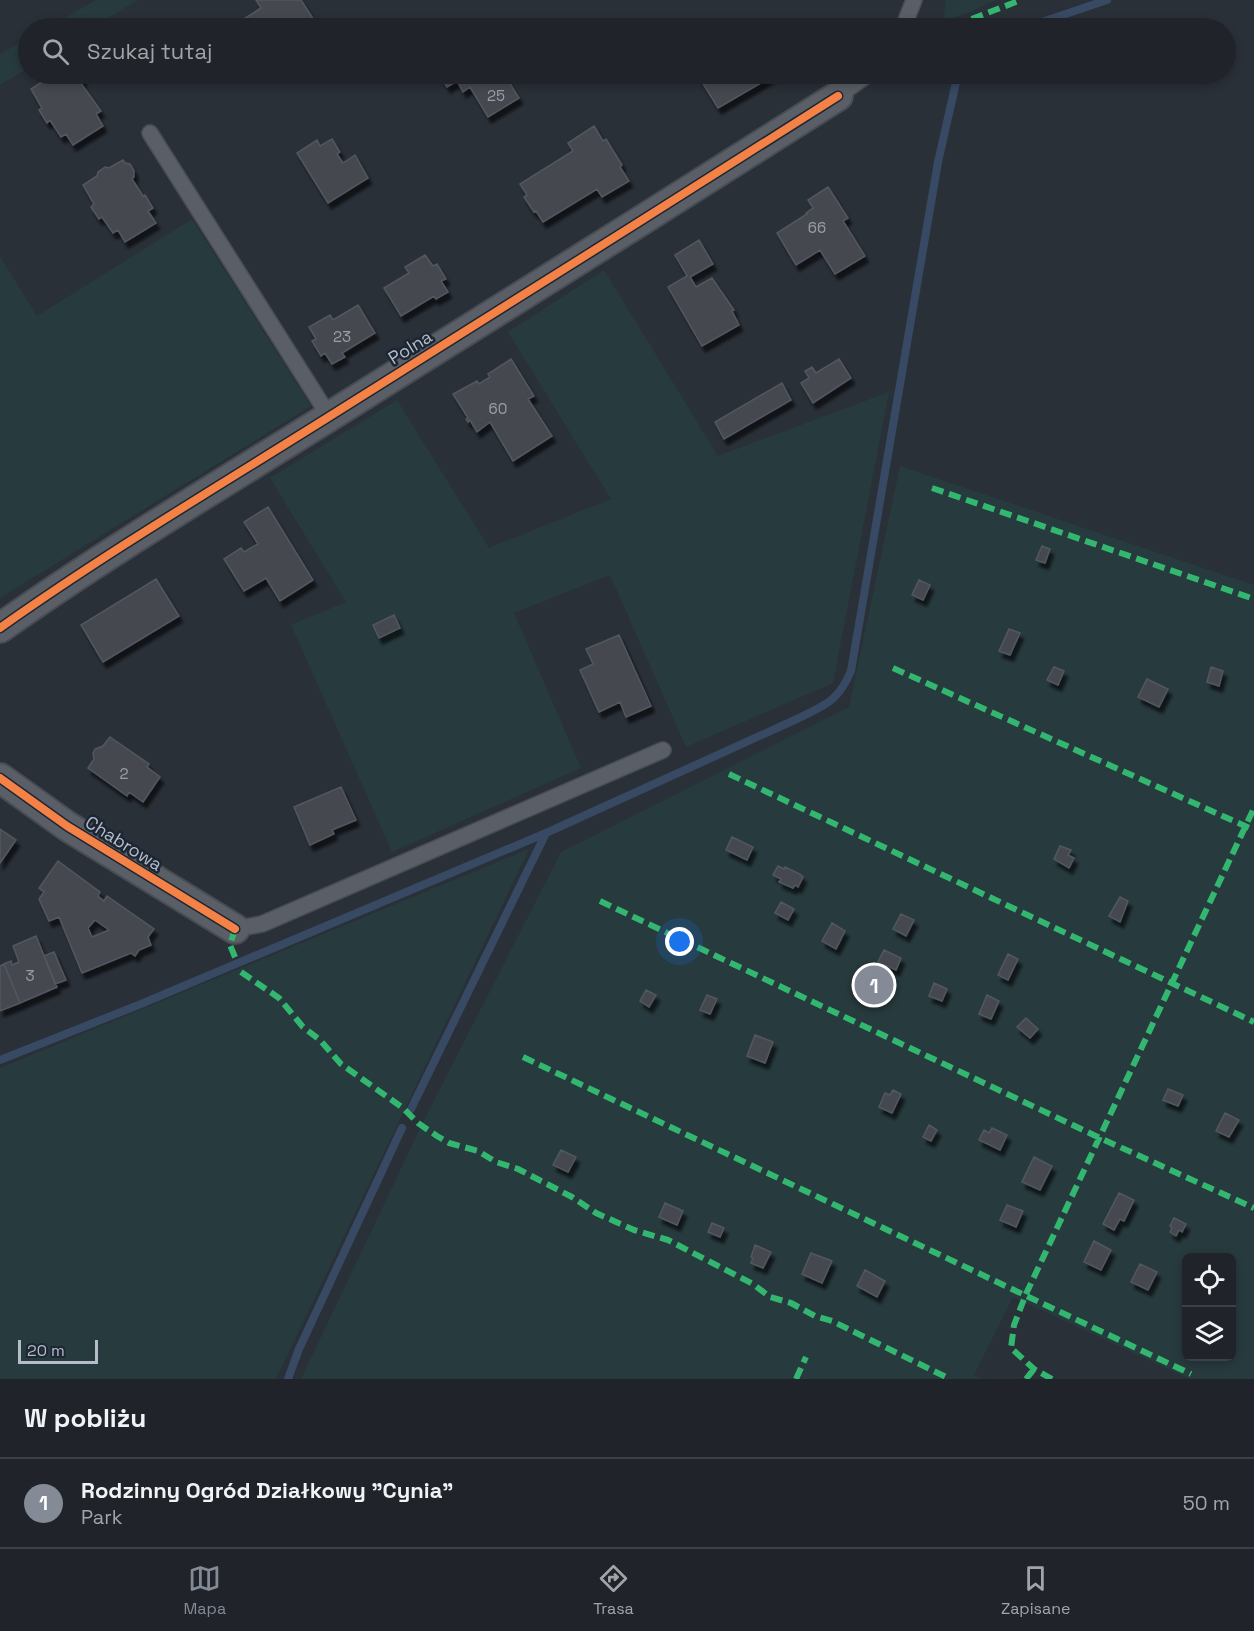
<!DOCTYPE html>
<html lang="pl">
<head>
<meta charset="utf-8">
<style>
  :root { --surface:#20242a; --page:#2d3036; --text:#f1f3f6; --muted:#a2a4a8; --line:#3d4147; --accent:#848b96 }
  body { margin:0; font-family:"Space Grotesk",sans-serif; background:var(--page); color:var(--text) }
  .controls { position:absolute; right:18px; bottom:18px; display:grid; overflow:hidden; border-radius:9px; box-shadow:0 3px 9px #0003 }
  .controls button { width:54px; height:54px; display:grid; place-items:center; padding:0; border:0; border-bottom:2px solid var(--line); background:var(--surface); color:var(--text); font:30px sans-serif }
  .scale { position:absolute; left:18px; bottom:15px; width:80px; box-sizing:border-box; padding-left:6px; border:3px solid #b4bcc9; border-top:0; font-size:16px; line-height:21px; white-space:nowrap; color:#b4bcc9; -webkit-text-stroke:4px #1d2633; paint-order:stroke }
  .you { position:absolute; left:680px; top:942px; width:21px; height:21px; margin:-15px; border:4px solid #fff; border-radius:50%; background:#1a73e8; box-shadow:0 0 0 9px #1a73e833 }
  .badge { display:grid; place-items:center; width:39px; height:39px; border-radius:50%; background:var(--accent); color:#fff; font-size:20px; font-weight:700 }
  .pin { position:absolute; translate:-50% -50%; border:3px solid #fff; box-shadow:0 2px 6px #0006 }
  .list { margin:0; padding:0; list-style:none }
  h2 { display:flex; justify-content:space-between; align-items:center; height:78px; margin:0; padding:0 24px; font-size:26px }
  h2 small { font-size:20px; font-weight:400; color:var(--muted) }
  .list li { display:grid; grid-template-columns:39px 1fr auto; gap:18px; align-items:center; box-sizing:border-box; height:90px; padding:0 24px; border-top:2px solid var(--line) }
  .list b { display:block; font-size:22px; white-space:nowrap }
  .list p { margin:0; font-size:20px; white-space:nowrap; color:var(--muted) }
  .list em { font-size:20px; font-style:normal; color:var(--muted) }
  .icon { flex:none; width:33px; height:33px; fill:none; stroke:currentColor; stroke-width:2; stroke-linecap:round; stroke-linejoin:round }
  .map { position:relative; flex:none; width:1254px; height:1379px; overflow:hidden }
  .search { position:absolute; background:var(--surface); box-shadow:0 3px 9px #0003; left:18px; right:18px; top:18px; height:66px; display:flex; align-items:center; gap:15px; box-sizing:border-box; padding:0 21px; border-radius:33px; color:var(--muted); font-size:22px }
  .sheet { height:168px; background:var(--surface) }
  nav { display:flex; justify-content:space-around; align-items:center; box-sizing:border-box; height:84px; border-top:2px solid var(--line); background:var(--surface); font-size:16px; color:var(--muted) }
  nav a { display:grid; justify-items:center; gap:3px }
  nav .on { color:var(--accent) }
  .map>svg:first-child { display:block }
  .green { fill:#273a3e; fill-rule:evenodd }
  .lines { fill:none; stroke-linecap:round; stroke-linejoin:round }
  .stream { stroke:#384963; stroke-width:8 }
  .building { fill:#444950; stroke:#52575f; stroke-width:1.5; fill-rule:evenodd; filter:url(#shadow) }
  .service-casing { stroke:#484c53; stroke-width:18 }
  .minor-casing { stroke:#484c53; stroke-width:32 }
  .service { stroke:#5a5e66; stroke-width:15 }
  .minor { stroke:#5a5e66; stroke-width:28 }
  .quiet { stroke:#33b770; stroke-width:6; stroke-dasharray:12 6; stroke-linecap:butt }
  .cycleway-casing { stroke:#1d2633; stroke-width:11 }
  .cycleway { stroke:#f48246; stroke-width:8 }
  .labels { text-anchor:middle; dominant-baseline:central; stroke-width:5; stroke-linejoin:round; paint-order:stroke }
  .number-label { font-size:15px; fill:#989fab }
  .street-label { font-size:18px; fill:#b4bcc9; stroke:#1d2633 }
</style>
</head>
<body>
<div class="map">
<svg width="1254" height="1379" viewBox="0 0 1254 1379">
  <defs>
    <filter id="shadow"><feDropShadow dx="3.5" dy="6" stdDeviation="1.5" flood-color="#0009"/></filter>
  </defs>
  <rect width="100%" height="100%" fill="#2a3038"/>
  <!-- green -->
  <path class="green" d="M96,0h42l-46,28h-46z
    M946,0h50l-33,15 -20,5z
    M28,38v30l-28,17v-31z
    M192,219l119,187 -311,192v-342l37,60z
    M604,270l114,186 171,-64 -56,291 -147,64 -76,-172 -96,38 67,155 -189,84 -101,-227 55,-23 -76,-124 127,-78 92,148 122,-49 -103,-167z
    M900,466l354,119v794h-64l-177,-82 -39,78 8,4h-681l124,-261 136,-266 288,-145zM1186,1258h46v98h-46z
    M529,849l-253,530h-276v-311z"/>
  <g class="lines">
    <!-- stream -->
    <path class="stream" d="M1029,28l13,-6 65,-22
      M0,1060l141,-56 405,-171 253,-115c28,-14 39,-17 52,-47l87,-509 19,-84 3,-4
      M411,1109l135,-276
      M288,1379l11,-30 103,-221"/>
  </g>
  <!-- building -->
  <path class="building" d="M256,0h45l18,28h-75l-5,-6 22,-14z
    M49,74h32l2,7 -3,1 21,29 -5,3 7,12 -30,19 -7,-11 -5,3 -11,-17 -3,3 -8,-13 3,-2 -11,-19 14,-9z
    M439,74h65l15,24 -31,19 -18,-30 -7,5 -6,-11 -10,6z
    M697,74h79l-58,34z
    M594,126l9,15 3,-2 16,26 -2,2 9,14 -27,16 -5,-8 -54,33 -7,-11 -2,1 -10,-15 3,-2 -7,-11 53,-33 -5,-8z
    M332,139l8,13 -3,2 6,9 12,-8 13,23 -40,25 -31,-50 20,-13 3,6z
    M123,160l2,3 5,1 4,7v6l-2,2 11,17 2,-1 8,13 -5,3 8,12 -31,19 -7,-12 -5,3 -11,-16 -3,2 -8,-12 3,-3 -11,-19 14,-9 1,-4 7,-5 4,1z
    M828,187l20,31 -5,3 22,35 -30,18 -15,-24 -24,15 -19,-32 30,-19 -1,-1 7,-5 -5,-8z
    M699,240l14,24 -23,13 6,10 16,-9 22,32 -2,1 7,14 -37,21 -34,-59 19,-11 -12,-21z
    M425,255l8,11 4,-2 9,15 -5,2 7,11 -12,7 -2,-3 -33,20 -17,-28 25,-15 -4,-6z
    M358,305l17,28 -33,20 3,4 -13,7 -7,-11 -4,3 -9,-15 4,-2 -7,-12 21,-12 3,5z
    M511,359l23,37 -6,3 24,37 -39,25 -23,-39 -13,10 -7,-12 -2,2 -2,-3 2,-1 -15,-24 24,-13 2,3 11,-7 -2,-3z
    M839,359l12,19 -38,25 -12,-20 8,-5 -4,-7 7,-4 4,6z
    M782,383l9,17 -67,39 -9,-17z
    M268,507l45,73 -33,21 -14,-23 -22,13 -20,-32 17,-11 3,4 14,-8 -14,-22z
    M1042,546l8,3 -5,14 -9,-3z
    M156,579l23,37 -76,46 -22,-37z
    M919,580l11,5 -7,15 -11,-5z
    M394,615l6,13 -21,10 -6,-13z
    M1009,629l11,4 -10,22 -11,-4z
    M619,635l32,71 -25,11 -6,-15 -21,10 -19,-42 13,-6 -7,-15z
    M1054,667l10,4 -6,14 -11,-5z
    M1211,667l12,4 -4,15 -12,-4z
    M1147,679l21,10 -9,18 -21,-10z
    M110,737l39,27 -2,3 13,10 -17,25 -14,-10 -2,4 -39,-28 6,-9 -1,-6 2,-4 8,-3z
    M341,787l15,33 -24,10 2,4 -24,11 -16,-38z
    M0,829l16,11 -16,23z
    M732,837l21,10 -6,13 -21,-10z
    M1060,846l11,4 -3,5 6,3 -5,10 -15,-9z
    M58,861l42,31 -2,4 6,5 3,-5 47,33 -6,8 3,8 -12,5 -4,6 -4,-3 -49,20 -23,-56 -10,4 -10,-22 5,-7 -5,-4zM95,920l14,10 -17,7 -4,-9z
    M778,866l6,3 1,-2 15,7 3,3 -5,10 -3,-2 -2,3 -14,-6 2,-3 -8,-4z
    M1120,897l8,4 -8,21 -11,-6z
    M781,902l13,7 -6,11 -13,-7z
    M901,914l13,6 -8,16 -13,-7z
    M832,923l13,8 -9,18 -14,-8z
    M36,936l21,51 -37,16 -16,-39 7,-3 1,4 7,-3 -6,-16z
    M884,950l17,8 -5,12 -18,-8z
    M54,952l12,28 -11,4 -11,-28z
    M1008,954l10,5 -10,21 -10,-5z
    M4,964l16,39 -20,8v-45z
    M934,983l13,6 -5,12 -13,-5z
    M646,990l10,5 -7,12 -9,-6z
    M707,995l10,4 -7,15 -10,-4z
    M987,995l12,6 -8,18 -12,-5z
    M1026,1018l12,11 -8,9 -13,-11z
    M755,1035l18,7 -8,21 -18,-7z
    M1168,1089l15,6 -5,11 -15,-6z
    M893,1090l8,4 -9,19 -13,-6 6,-14 5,2z
    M1225,1113l14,7 -10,17 -13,-6z
    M929,1125l8,5 -6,11 -8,-4z
    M992,1128l15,7 -7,15 -21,-10 5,-10 5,3z
    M561,1150l15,7 -8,15 -15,-7z
    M1034,1157l18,9 -12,24 -18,-8z
    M1119,1193l15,7 -10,21 -4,-2 -6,11 -11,-6z
    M665,1203l18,8 -6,14 -18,-8z
    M1007,1205l16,6 -7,16 -16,-7z
    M1174,1218l12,6 -4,8 -3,-2 -3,6 -6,-4 2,-4 -2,-2z
    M712,1223l12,5 -4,9 -12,-5z
    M1094,1241l17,9 -10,20 -17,-8z
    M755,1245l16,7 -8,16 -12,-5 2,-5 -2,-1z
    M811,1253l21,8 -10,22 -20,-9z
    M1140,1264l17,8 -9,18 -17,-8z
    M865,1270l20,11 -8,16 -20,-11z"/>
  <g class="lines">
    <!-- service casing -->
    <g class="service-casing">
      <path id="service" d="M903,28l11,-28
        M838,96l31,-22
        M150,133l179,283
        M235,929l27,-5 401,-174"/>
    </g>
    <!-- minor casing -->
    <g class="minor-casing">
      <path id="minor" d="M0,628c106,-75 217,-141 327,-210 171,-107 341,-214 511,-322
        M0,778l67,48 168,103"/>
    </g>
    <!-- service -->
    <use href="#service" class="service"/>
    <!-- minor -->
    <use href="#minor" class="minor"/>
    <!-- quiet -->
    <path class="quiet" d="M906,21l14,7
      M956,28l13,-8 52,-20
      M932,488l322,111
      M893,668l361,162
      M729,774l525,248
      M600,901l500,237 154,70
      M235,929l-5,16 7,17
      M241,972l38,26 24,29 17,13 21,24 62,44 15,15 19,13 12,7 29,8 18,11 22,7 54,28 24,16 38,17 34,10 85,44 17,13 21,6 24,13 17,5 118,58
      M523,1057l668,317
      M796,1379l10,-22
      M1026,1379l8,-10
      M1052,1379l-18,-10 -23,-21 3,-23 12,-31 228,-486"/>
    <!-- cycleway casing -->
    <g class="cycleway-casing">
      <path id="cycleway" d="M0,628c106,-75 217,-141 327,-210 171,-107 341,-214 511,-322
        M0,778l67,48 168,103"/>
    </g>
    <!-- cycleway -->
    <use href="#cycleway" class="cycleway"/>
  </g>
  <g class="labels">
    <!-- number labels -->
    <g class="number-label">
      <text x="496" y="95">25</text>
      <text x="817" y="227">66</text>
      <text x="342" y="336">23</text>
      <text x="498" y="408">60</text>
      <text x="124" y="773">2</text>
      <text x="30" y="975">3</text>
    </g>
    <!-- street labels -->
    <g class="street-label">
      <text transform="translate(410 347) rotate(-32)">Polna</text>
      <text transform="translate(124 843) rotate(32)">Chabrowa</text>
    </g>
  </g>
</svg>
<div class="controls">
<button><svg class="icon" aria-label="locate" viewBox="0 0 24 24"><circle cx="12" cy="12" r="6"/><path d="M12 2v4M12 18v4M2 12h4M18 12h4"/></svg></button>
<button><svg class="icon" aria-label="layers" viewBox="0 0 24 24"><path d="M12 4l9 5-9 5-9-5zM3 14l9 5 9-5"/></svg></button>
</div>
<div class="scale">20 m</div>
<div class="you"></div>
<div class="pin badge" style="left:874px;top:985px">1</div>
<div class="search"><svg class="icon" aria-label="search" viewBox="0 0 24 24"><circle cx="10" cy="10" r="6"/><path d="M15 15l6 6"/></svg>Szukaj tutaj</div>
</div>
<section class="sheet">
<h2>W pobliżu<small></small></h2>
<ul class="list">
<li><span class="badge">1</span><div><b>Rodzinny Ogród Działkowy &quot;Cynia&quot;</b><p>Park</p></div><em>50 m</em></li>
</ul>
</section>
<nav>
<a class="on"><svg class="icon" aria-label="map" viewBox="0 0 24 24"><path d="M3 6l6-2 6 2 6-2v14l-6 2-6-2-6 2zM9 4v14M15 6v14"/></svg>Mapa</a>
<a><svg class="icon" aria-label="directions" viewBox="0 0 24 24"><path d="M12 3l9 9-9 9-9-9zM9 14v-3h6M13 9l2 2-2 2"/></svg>Trasa</a>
<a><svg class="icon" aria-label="saved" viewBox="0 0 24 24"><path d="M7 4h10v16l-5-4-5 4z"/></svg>Zapisane</a>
</nav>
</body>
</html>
